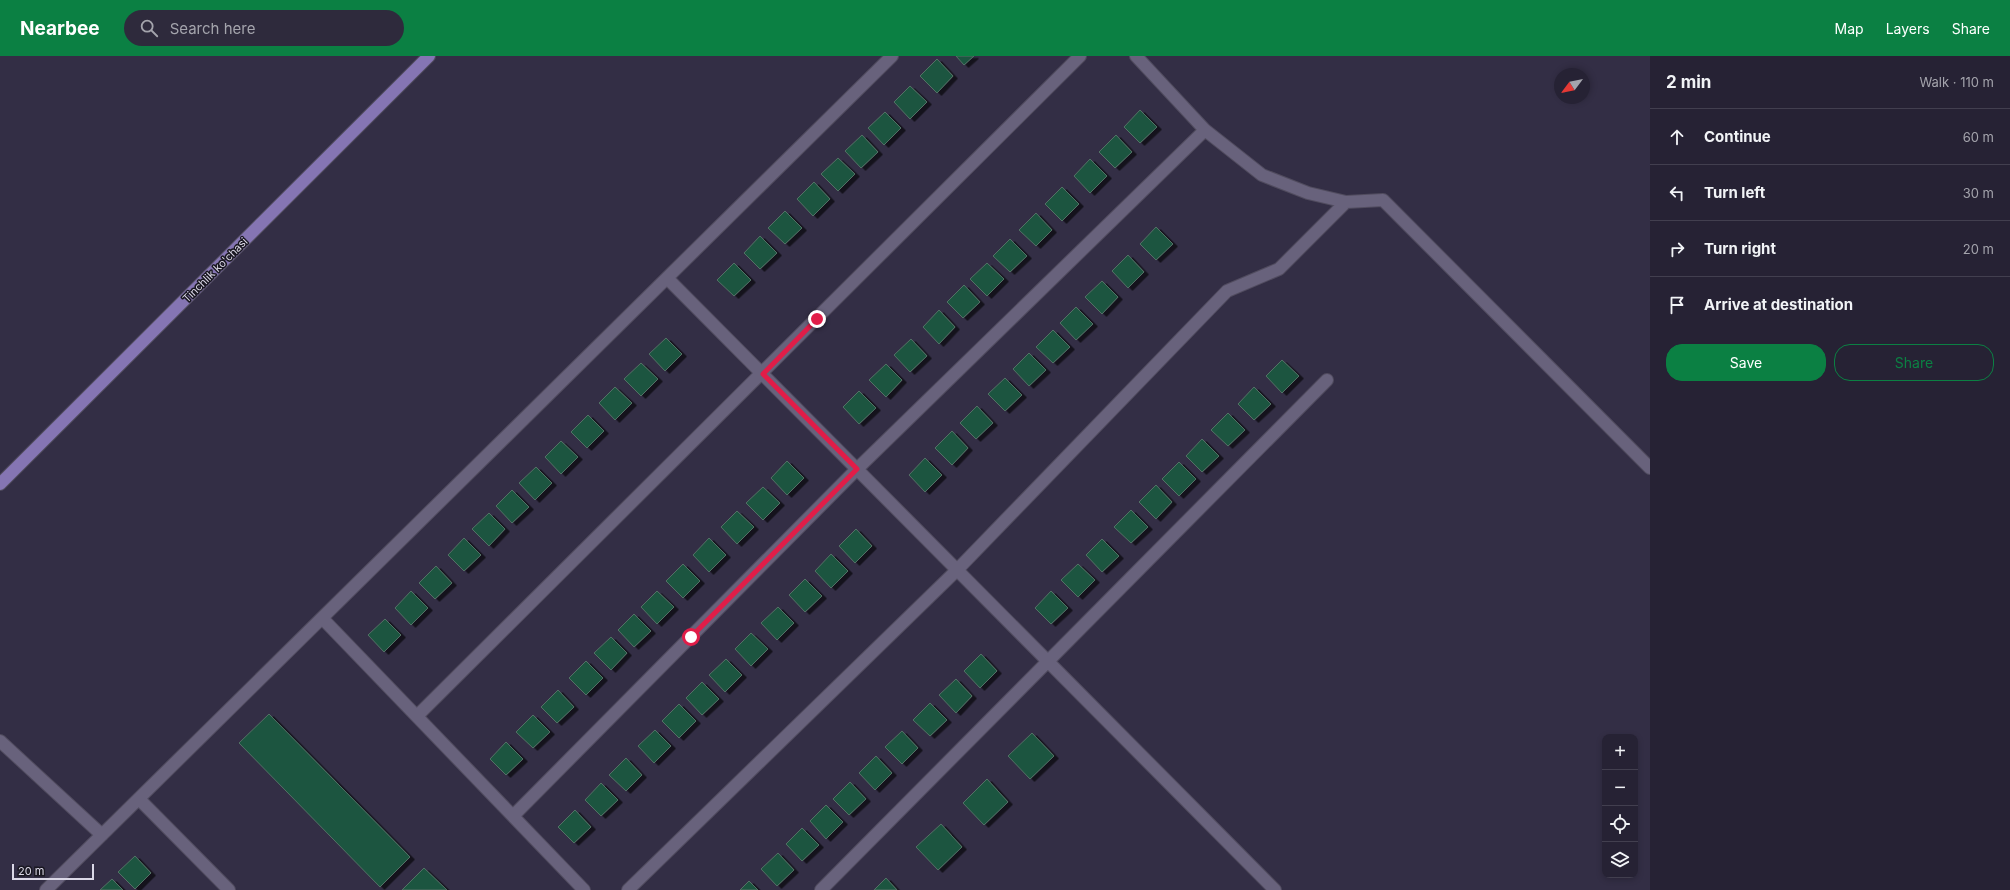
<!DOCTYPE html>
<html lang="en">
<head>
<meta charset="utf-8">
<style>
  :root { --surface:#262234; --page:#2e2a3c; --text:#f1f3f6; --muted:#a4a4ac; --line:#423f4f; --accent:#0b8043 }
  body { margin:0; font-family:Inter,sans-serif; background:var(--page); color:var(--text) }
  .controls { position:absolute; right:12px; bottom:12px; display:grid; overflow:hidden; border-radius:8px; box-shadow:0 2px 6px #0003 }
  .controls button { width:36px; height:36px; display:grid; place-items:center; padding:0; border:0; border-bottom:1px solid var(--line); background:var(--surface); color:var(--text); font:20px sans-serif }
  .compass { position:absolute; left:1554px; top:12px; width:36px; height:36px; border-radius:50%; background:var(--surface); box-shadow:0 2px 6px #0003; rotate:238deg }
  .scale { position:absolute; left:12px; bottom:10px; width:82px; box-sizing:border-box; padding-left:4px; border:2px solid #dbd8e7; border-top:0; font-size:11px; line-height:14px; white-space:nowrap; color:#dbd8e7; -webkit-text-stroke:3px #1a1822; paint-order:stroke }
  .stop { position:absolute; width:12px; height:12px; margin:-9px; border:3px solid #e11d48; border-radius:50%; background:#fff }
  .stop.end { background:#e11d48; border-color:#fff; box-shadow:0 1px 4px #0008 }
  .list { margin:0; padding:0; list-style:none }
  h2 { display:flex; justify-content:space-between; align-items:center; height:52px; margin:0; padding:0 16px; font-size:17px }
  h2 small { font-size:13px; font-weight:400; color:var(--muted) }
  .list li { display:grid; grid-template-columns:26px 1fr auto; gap:12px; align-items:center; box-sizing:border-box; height:56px; padding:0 16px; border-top:1px solid var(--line) }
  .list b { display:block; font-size:15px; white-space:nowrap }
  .list em { font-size:13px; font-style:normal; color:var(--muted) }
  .actions { display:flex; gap:8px; padding:12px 16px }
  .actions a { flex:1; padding:9px 0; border:1px solid var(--accent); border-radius:16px; text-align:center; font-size:14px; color:var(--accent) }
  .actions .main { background:var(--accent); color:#fff }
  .icon { flex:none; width:22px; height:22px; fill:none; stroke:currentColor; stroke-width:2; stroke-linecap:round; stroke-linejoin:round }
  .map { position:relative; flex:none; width:1650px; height:834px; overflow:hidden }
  header { display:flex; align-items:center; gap:24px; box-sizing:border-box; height:56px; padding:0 20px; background:var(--accent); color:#fff }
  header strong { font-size:19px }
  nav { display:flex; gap:22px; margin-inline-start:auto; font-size:14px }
  .search { width:280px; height:36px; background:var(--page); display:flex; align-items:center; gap:10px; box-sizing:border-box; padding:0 14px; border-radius:22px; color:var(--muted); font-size:15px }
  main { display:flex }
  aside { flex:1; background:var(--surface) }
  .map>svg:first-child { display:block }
  .building { fill:#1d5441; stroke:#537165; filter:url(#shadow) }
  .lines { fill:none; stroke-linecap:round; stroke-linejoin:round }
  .minor-casing { stroke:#514c5f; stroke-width:14 }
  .major-casing { stroke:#514c5f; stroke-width:14 }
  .minor { stroke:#68627c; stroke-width:12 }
  .major { stroke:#8575b3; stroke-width:12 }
  .route { stroke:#e11d48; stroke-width:5 }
  .labels { text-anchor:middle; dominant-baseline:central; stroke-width:3; stroke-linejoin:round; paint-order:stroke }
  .street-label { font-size:11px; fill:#dbd8e7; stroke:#1a1822 }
</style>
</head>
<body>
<header>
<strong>Nearbee</strong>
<div class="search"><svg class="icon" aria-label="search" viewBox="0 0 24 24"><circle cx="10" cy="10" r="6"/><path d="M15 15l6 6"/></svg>Search here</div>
<nav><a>Map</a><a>Layers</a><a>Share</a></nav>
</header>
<main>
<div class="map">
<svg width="1650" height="834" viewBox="0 0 1650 834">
  <defs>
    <filter id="shadow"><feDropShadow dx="4.5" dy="2.5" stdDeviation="0" flood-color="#0009"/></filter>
  </defs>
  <rect width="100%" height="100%" fill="#332e45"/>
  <!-- building -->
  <path class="building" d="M956,0h18l-10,9z
    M937,3l16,17 -16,17 -17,-17z
    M910,30l17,16 -17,17 -16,-17z
    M1140,54l17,17 -17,16 -16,-16z
    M885,56l16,16 -17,17 -16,-17z
    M862,79l16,17 -17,16 -16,-17z
    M1116,79l16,17 -17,16 -16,-16z
    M838,102l17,16 -17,17 -17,-17z
    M1090,103l17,17 -17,17 -16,-17z
    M814,126l16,17 -17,17 -16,-17z
    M1062,131l17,17 -17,17 -17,-17z
    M785,155l17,17 -17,16 -17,-16z
    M1036,157l16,17 -16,16 -17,-16z
    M1156,171l17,17 -17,16 -16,-16z
    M760,180l17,17 -17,16 -16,-16z
    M1010,183l17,17 -17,16 -17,-16z
    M1128,199l16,17 -16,16 -16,-17z
    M734,207l17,17 -17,16 -17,-16z
    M987,207l17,16 -17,17 -17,-17z
    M1102,225l16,16 -16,17 -17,-17z
    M964,229l16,17 -17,16 -16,-16z
    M1076,251l17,17 -17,16 -16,-17z
    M939,254l16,17 -16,17 -16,-17z
    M1053,274l17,17 -17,16 -17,-16z
    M666,282l16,16 -17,17 -16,-17z
    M911,283l16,17 -17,16 -16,-17z
    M1029,297l17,17 -17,16 -16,-17z
    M1282,304l17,16 -17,17 -16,-17z
    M641,307l17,16 -17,17 -17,-17z
    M886,308l16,16 -16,17 -17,-17z
    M1005,322l17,17 -17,16 -17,-17z
    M615,331l17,16 -17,17 -16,-17z
    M1254,331l17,17 -17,16 -16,-16z
    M859,335l17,17 -17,16 -16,-17z
    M977,350l16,17 -17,16 -16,-16z
    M1228,357l17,17 -17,16 -17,-16z
    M588,359l16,16 -17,17 -16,-16z
    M952,375l16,17 -16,17 -17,-17z
    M1202,383l17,17 -17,16 -16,-16z
    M561,385l17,16 -17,17 -16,-17z
    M925,402l17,17 -17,17 -16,-17z
    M787,405l17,17 -17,17 -16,-17z
    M1179,406l17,17 -17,17 -17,-17z
    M536,411l16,16 -17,17 -16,-17z
    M1156,429l16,17 -16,17 -17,-17z
    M763,431l17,16 -17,17 -17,-17z
    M512,434l17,17 -17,16 -16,-17z
    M1131,454l17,17 -17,16 -17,-16z
    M737,455l17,16 -17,17 -16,-17z
    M489,457l16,16 -16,17 -17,-17z
    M856,473l16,17 -17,17 -16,-17z
    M464,482l17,17 -17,16 -16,-16z
    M709,482l17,17 -17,17 -16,-17z
    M1102,483l17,17 -17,16 -16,-17z
    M831,498l17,17 -17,17 -16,-17z
    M683,508l17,17 -17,17 -17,-17z
    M1078,508l17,16 -17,17 -17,-17z
    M436,510l16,17 -17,16 -16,-16z
    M805,523l17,17 -17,16 -16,-17z
    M411,535l17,17 -17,17 -16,-17z
    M657,535l17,16 -17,17 -16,-17z
    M1051,535l17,17 -17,16 -16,-16z
    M778,551l16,16 -17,17 -16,-17z
    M634,558l17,17 -17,16 -16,-17z
    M385,563l16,16 -17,17 -16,-17z
    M751,577l17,16 -17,17 -16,-17z
    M611,581l16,16 -16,17 -17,-17z
    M981,598l16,17 -17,17 -16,-17z
    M726,603l16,16 -17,17 -16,-17z
    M586,605l17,17 -17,17 -17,-17z
    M956,623l16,17 -16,17 -17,-18z
    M702,626l17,17 -17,16 -16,-17z
    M558,634l16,17 -17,16 -16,-16z
    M930,647l17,17 -17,16 -17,-16z
    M679,648l17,17 -17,17 -17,-17z
    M269,658l141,143 -30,30 -141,-144z
    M533,659l17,17 -17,16 -17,-16z
    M655,674l16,16 -17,17 -16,-17z
    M902,675l16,17 -16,16 -17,-17z
    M1032,677l22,23 -24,23 -22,-23z
    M506,686l17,17 -17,16 -16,-16z
    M876,700l16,17 -17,17 -16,-17z
    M626,702l16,17 -16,16 -17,-16z
    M987,723l21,23 -24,23 -21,-22z
    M850,726l16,17 -17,16 -16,-16z
    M601,727l17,17 -17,16 -16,-16z
    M826,749l17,17 -17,17 -16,-18z
    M575,754l16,17 -17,16 -16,-16z
    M941,768l21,23 -24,23 -22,-23z
    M802,772l17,17 -17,16 -16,-17z
    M778,797l16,17 -17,16 -16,-17z
    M135,800l16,17 -16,16 -17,-17z
    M424,812l23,22h-45z
    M886,822l11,12h-23z
    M112,823l11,11h-23z
    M749,825l9,9h-18z"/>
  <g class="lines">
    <!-- minor casing -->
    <g class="minor-casing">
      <path id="minor" d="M1136,0l69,74 57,45 46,18 38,9 37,-2 267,268
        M667,222l608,612
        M322,562l262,272
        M417,660l663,-660
        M0,685l102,94
        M139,743l90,91
        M513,760l344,-347 348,-339
        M46,834l846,-834
        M628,834l329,-320 270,-279 52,-22 67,-67
        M821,834l506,-510"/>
    </g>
    <!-- major casing -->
    <g class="major-casing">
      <path id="major" d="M0,428l429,-428"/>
    </g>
    <!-- minor -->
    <use href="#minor" class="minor"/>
    <!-- major -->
    <use href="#major" class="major"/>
  </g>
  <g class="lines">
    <!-- route -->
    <path class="route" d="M691,581l166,-168 -94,-95 54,-55"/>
  </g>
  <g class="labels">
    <!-- street labels -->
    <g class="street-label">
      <text transform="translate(215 214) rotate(-45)">Tinchlik ko'chasi</text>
    </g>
  </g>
</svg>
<div class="controls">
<button>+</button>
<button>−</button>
<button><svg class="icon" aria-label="locate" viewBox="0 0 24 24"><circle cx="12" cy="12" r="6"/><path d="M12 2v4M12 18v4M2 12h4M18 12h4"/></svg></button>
<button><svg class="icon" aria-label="layers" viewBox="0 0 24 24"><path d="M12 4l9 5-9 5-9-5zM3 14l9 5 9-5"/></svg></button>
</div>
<svg class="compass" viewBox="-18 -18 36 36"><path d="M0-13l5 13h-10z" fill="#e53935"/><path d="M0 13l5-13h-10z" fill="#a4a4ac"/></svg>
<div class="scale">20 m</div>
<div class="stop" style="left:691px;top:581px"></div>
<div class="stop end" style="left:817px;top:263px"></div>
</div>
<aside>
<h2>2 min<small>Walk · 110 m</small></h2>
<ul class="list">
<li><svg class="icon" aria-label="ahead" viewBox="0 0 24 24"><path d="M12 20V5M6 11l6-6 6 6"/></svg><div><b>Continue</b></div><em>60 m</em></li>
<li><svg class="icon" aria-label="left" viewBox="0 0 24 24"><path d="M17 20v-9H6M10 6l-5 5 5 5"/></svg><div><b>Turn left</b></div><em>30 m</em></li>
<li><svg class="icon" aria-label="right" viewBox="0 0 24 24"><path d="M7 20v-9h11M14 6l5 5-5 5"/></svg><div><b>Turn right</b></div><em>20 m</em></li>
<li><svg class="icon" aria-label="arrive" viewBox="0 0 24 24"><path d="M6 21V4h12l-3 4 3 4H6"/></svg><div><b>Arrive at destination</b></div></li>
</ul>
<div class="actions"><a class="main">Save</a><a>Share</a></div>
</aside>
</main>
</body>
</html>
